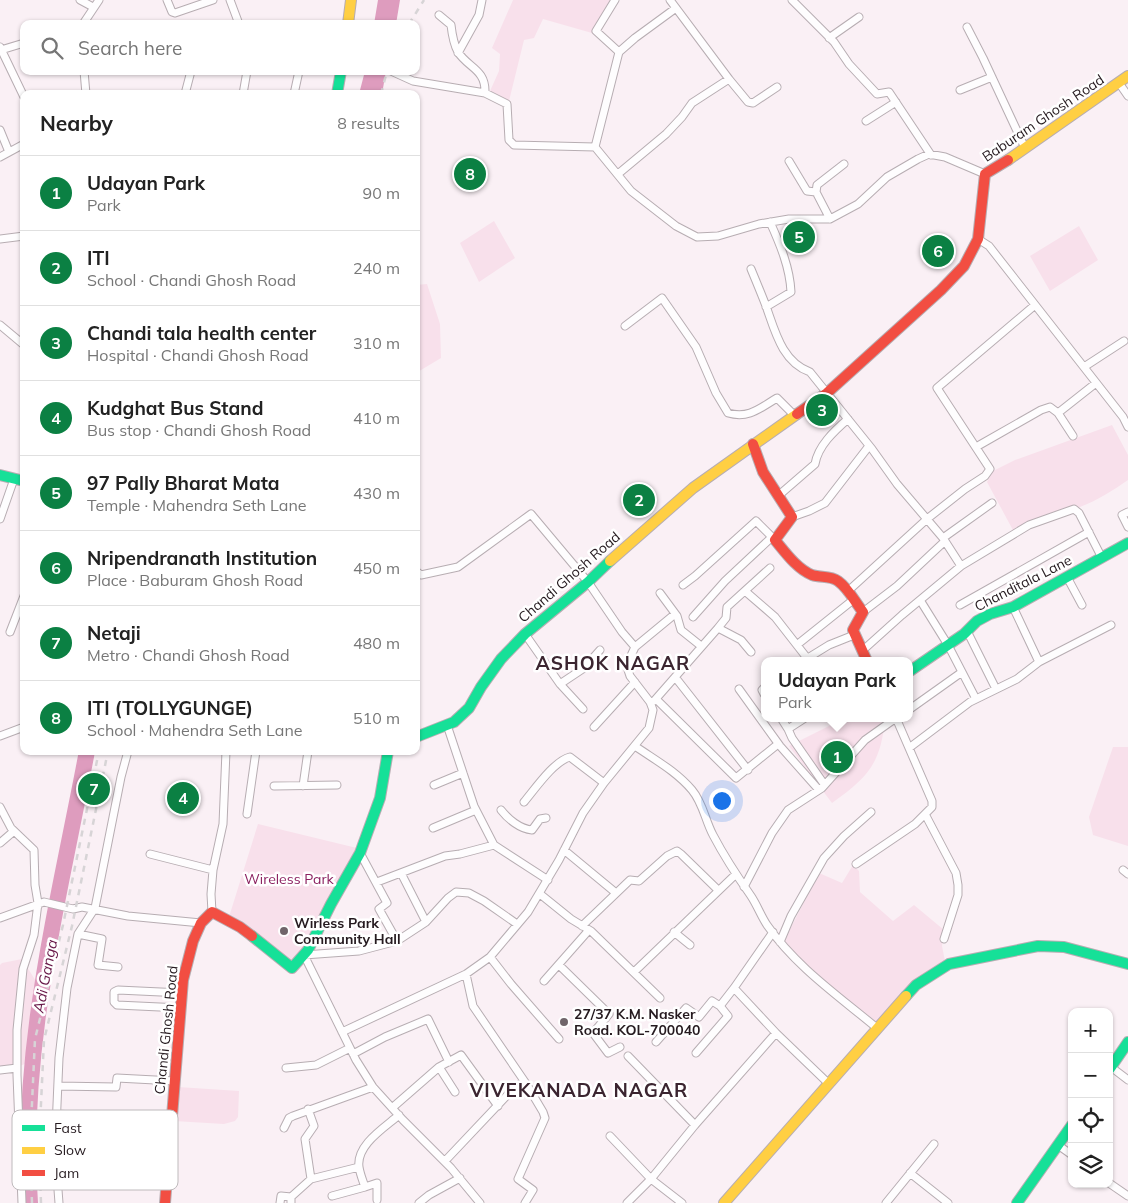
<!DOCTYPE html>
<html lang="en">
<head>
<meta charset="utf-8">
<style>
  :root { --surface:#fff; --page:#f2f2f2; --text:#222; --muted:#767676; --line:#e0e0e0; --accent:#0b8043 }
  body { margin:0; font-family:Mulish,sans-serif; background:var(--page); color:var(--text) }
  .controls { position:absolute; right:15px; bottom:15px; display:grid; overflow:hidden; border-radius:10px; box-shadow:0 1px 4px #0004 }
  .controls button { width:45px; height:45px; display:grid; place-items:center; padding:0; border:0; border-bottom:1px solid var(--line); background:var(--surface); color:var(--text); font:25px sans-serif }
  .you { position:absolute; left:721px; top:800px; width:18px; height:18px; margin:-12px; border:4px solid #fff; border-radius:50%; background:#1a73e8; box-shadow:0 0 0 8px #1a73e833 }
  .badge { display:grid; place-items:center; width:32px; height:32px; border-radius:50%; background:var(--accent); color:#fff; font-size:16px; font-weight:700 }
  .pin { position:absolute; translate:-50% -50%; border:2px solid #fff; box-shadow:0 1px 5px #0006 }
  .popup { position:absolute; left:761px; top:657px; width:152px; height:65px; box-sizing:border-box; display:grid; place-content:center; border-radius:10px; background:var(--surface); filter:drop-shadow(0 1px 4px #0005); font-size:16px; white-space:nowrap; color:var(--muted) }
  .popup b { font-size:19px; color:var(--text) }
  .popup::after { content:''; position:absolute; left:50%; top:100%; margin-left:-10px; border:10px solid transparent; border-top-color:var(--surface) }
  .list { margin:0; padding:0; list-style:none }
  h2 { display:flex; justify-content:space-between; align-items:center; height:65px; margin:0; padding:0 20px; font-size:21px }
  h2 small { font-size:16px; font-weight:400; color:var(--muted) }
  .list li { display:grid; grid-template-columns:32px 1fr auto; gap:15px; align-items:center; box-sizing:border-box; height:75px; padding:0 20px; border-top:1px solid var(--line) }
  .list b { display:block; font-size:19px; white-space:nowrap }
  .list p { margin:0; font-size:16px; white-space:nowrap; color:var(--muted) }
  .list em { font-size:16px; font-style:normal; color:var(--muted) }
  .icon { flex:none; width:28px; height:28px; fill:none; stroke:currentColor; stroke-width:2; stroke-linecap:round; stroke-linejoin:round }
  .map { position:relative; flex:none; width:1128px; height:1203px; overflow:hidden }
  .search { position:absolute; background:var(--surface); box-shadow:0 1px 4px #0004; left:20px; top:20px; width:400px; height:55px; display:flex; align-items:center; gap:12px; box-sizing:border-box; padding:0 18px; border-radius:10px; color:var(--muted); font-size:19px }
  .panel { position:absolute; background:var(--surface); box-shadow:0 1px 4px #0004; left:20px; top:90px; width:400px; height:665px; border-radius:10px }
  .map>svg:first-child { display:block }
  .green { fill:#f8e0eb }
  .water { fill:#de9cbe }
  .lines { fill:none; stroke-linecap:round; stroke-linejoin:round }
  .river { stroke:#de9cbe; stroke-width:16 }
  .street-casing { stroke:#b7adb2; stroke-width:9 }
  .fast-casing { stroke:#b7adb2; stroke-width:12 }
  .slow-casing { stroke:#b7adb2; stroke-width:12 }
  .jam-casing { stroke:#b7adb2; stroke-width:12 }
  .street { stroke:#fefdfe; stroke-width:7 }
  .fast { stroke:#16e098; stroke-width:10 }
  .slow { stroke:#ffcf43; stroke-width:10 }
  .jam { stroke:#f24e42; stroke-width:10 }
  .rail { stroke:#d7d4d6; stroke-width:2.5; stroke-dasharray:6 6; stroke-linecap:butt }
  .poi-dot { fill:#70656a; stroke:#fff; stroke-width:2 }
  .labels { text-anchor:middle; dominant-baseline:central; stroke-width:5; stroke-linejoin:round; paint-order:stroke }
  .street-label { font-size:14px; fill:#251a1f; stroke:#fff }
  .park-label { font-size:14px; fill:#8b2161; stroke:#fff }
  .poi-label { font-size:14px; font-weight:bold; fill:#251a1f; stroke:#fff; text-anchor:start }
  .water-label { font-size:15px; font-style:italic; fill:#671747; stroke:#fff }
  .district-label { font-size:19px; font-weight:bold; letter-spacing:1px; fill:#3b2530; stroke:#fff }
  .key { fill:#fff; stroke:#bebabc; stroke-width:1 }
  .key-label { font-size:14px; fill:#251a1f }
</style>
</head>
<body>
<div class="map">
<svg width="1128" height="1203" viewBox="0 0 1128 1203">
  <rect width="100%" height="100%" fill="#faf0f5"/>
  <!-- green -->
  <path class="green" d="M513,0h97l-18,33 -49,-14 -9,19 -10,2 -15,61 -19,-10 9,-20 1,-17 -8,-6z
    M494,221l21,37 -36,24 -19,-39z
    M1079,226l19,34 -48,31 -20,-35z
    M427,284l13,40 1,34 -25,15v-88z
    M1112,425l16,30v25c-16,11 -30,20 -48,27 -22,8 -46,13 -66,25l-27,-50 6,-11 22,-11z
    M845,718h40c-4,46 -17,59 -53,85l-43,-57z
    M1113,747h15v99l-35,-11 -4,-18z
    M258,824l103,25 -54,99 -15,16 -63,-47z
    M853,865l6,6 1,21 33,29 21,-16 30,25 -2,16 3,15c-30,14 -48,43 -68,68l-69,-61 -24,-27 35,-68 23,10z
    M22,959l17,27 -9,76 -26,10 -4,-3v-104l2,-2z
    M178,1087l61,4 -1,26 -3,4 -11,3 -50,-3z"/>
  <!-- water -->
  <path class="water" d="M378,0h22l-4,24h-22z
    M365,71h21l-4,23h-23z"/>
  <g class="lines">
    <!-- river -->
    <path class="river" d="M30,1203c-11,-153 29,-303 57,-452"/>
    <!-- street casing -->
    <g class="street-casing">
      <path id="street" d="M80,0l13,7
        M167,0l5,12 3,1 38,-13
        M230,0l9,24
        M792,0l42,42 15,22 28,30 12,-2 42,63
        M439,15l12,10c1,9 2,18 7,27 10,16 28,17 27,41
        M83,24l16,-24
        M967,27l16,31 42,90
        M829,38l30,-21
        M0,47l24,50
        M1,50l23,-7
        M619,52l16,-14 41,-30
        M458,53l21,-38 3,-15
        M84,71l2,23
        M391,71l22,10 72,12 22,11 2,36 5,5 81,2 36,44 45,35 21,11 21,-1 41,-12 30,-5h41l28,-15 29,-27 31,-18 11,-5 16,3 40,17
        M729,79l19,23 5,1 24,-16
        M1119,83l9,13
        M960,90l32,-13
        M185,94l6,-23
        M243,94l4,-23
        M294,94l5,-23
        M866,121l30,-19
        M0,130l9,22
        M595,147l24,-95 -23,-21 19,-31
        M0,157l24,-13
        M789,161l18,30 9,1 14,27
        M618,174l48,-40 16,-17 10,-14 37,-24 -59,-79
        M816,192l1,-7 27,-21
        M0,239l24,-3
        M978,239l11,7 134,171 5,10
        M751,269c5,12 10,24 15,37 9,25 16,56 44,66l62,77 25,35 46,54 18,28
        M766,307l25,-15c-1,-24 -11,-48 -21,-70
        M0,325l24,20
        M625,326l37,-28 34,49 20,46 12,20c21,6 32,-5 49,-15l17,17
        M1084,367l40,-26
        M1058,413l38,-30
        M976,447l65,-37 9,-3 8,6 15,23
        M778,496l37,-32c3,-18 19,-33 33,-45
        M1128,512l-6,3 6,12
        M792,517l17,-6 16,-8 44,-57
        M0,519l14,-40
        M943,538l49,-35
        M416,571l5,4 37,-8 73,-53 57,68 34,50 13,15
        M1067,577l15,28
        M683,585l12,-9 61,-55 19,19
        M745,591l30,26 32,41
        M847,592l80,-73 38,-30 20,-13 5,-7 -53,-81 98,-83
        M660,593l17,23 4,14 20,16
        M920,600l28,45 28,54
        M960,605l129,-73
        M1013,607l26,55
        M863,612l34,-26 48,-45
        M693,617l32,-36 47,-44
        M967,631l29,58
        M10,632l14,-36
        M525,634l35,50 23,25
        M798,644l55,-44
        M862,651l40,-36 59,-49 68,-41 45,-16 5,4 23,45
        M751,652l-10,-12 -23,-12 8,-10 1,-11 43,-39
        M803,661l26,-16 25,-10
        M675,677l73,93
        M560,684l24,-16 16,-18
        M764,688l-2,2 2,4
        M739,689l41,57 39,44
        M656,699l80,79 42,-34
        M654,701l64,-73
        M910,709l52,-37
        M781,718l7,11 17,-11
        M896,718l36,83v6l-7,7 31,59 2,12v10l-14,44
        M447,725l27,81 20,39 54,35
        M594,727l41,-45
        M788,729l4,9 32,46
        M0,736l24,-9
        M635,746c20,14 41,25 57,44 11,13 13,30 21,45 11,21 24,41 38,61 6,9 10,20 16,29 29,42 73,72 111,104
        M909,748l61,-46 47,-23 22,-17 72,-37
        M434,785l29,-12
        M274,786l63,-1
        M303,786l5,-35
        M524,802c11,-13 30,-41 46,-45l34,26
        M0,807l11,21 23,22 1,35 3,18 -4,32 -11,34 -6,61v45l5,128
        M501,810c7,9 19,19 31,20l8,-11 6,-1
        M247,814l9,-63
        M433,828l43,-18
        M0,843l14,-12
        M564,850l52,43
        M360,853l27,50 -8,6 18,32
        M150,854l63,16
        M856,864l59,-40 10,-10
        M1123,870l5,4
        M401,873l25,49
        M377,882l68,-26 15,-2 34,-9
        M744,887l28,-54 16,-23 34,-22 43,-48 31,-22
        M540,894l31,25 20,12 69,67
        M212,912l-1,-18 2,-24 10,-46 3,-73
        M0,918l44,-16 29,7 9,-2 46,9 73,7
        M582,926l48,-46 9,1 28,-25 10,-5 4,3 37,36
        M674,932l16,13
        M78,934l24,5 -4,26 20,2
        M780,942l11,-26 33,-58 20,-22 27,-24
        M490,957l21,27 48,55
        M559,965l50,49 -16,19 15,20 12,-6
        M634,972l102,-98
        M466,974l7,32 54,79 16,27 2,6 -27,61 15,11 -8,13
        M544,981l45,-51
        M734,988l42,45 53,51
        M720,1006l14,-18 39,-56
        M181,1008l-64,-3 -3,-3v-10l4,-2 64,3
        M342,1032l124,-58 24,-17 38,-45 31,-52 24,-47 21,-30 45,-55 4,-18 -3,-8 -20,-26 -2,-6 1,-10 6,-13 40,-33
        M656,1042l30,-34 13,9 13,-16 8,5 8,10 -32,37
        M353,1054l32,-17 43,-18 21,43
        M628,1056l67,69 81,-92
        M439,1067l16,25
        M1111,1067l17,13
        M286,1068l30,-3 34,-17
        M0,1070l17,-2
        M58,1086l58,1 1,-9 57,3
        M392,1108l47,-41 22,-12 37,51
        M308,1109l6,17 -9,13 6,40
        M57,1114l113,7
        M284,1128l5,-10 4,-2 80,-29
        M610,1136l41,43 31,24
        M1058,1145l14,10
        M56,1156l88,6 23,4
        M445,1161l69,-73 11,-6
        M910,1173l38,30
        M1109,1183l19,13
        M332,1196l33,-9
        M377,1200v-17l-12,4c-2,-6 -5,-13 -6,-20 -3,-22 25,-39 40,-52
        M59,1203l-3,-40v-35l3,-70 8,-70 11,-54 17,-26 26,-131 7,-26
        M280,1203l1,-7 10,1
        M291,1203v-6l20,-18 48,-12
        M419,1203l10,-8 31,-17
        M480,1203l-29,-35 -48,-48 -30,-33 -17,-27 -52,-105 55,-4 38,-10 29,-19 22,-24 8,-6 13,1 15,8 33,23
        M627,1203l24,-24 44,-54
        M886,1203l48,-59"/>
    </g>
    <!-- fast casing -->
    <g class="fast-casing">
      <path id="fast" d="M337,94l4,-23
        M0,475l24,6
        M910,671l54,-37 13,-13 13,-7 23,-7 115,-64
        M416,737l38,-15 15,-14 12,-21 20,-28 24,-25 63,-52 22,-21
        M252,936l40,32 16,-18 23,-46 29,-51 20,-55 8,-47
        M906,996l10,-11 33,-21 89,-18 26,1 64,17
        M1109,1070l19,-28
        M1017,1203l55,-78"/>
    </g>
    <!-- slow casing -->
    <g class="slow-casing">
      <path id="slow" d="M348,24l3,-24
        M1008,160l120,-84
        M610,561l83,-73 104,-74
        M724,1203l182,-207"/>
    </g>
    <!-- jam casing -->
    <g class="jam-casing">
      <path id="jam" d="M797,414l30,-21 114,-103 23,-24 14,-27 7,-65 23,-14
        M753,444l10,28 29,45 -17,23c10,12 22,29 37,35 9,3 18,0 26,6 11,8 17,21 25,31l-10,18 14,31
        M165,1203l18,-223 10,-39 8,-18 11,-11 28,15 12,9"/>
    </g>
    <!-- street -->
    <use href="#street" class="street"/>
    <!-- fast -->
    <use href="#fast" class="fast"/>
    <!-- slow -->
    <use href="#slow" class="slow"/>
    <!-- jam -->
    <use href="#jam" class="jam"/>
    <!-- rail -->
    <path class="rail" d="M409,24l15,-24
      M381,94l6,-23
      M32,1203l-2,-57 5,-107 28,-114 36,-174
      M41,1203l-2,-57 5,-106 28,-114 36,-175"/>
  </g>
  <!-- markers -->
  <g class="poi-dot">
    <circle cx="284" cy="931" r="5"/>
    <circle cx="564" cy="1022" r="5"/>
  </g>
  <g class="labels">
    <!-- street labels -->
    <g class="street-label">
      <text transform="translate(1043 118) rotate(-34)">Baburam Ghosh Road</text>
      <text transform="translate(569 577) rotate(-41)">Chandi Ghosh Road</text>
      <text transform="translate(1023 583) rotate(-27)">Chanditala Lane</text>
      <text transform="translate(166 1030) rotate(-84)">Chandi Ghosh Road</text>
    </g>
    <!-- park labels -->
    <g class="park-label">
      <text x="289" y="879">Wireless Park</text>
    </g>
    <!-- poi labels -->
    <g class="poi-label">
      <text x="294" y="923">Wirless Park<tspan x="294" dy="16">Community Hall</tspan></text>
      <text x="574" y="1014">27/37 K.M. Nasker<tspan x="574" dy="16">Road. KOL-700040</tspan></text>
    </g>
    <!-- water labels -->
    <g class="water-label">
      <text transform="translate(45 976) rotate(-79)">Adi Ganga</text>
    </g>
    <!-- district labels -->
    <g class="district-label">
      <text x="613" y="663">ASHOK NAGAR</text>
      <text x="579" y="1090">VIVEKANADA NAGAR</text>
    </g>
  </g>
  <!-- legend -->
  <rect x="12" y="1110" width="166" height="80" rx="8" class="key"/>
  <rect x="22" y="1125" width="23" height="6" fill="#16e098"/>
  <rect x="22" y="1147" width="23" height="7" fill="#ffcf43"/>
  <rect x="22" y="1170" width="23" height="6" fill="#f24e42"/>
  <g class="key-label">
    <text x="54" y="1133">Fast</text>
    <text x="54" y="1155">Slow</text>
    <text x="54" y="1178">Jam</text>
  </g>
</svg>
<div class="controls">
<button>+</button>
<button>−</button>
<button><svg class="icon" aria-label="locate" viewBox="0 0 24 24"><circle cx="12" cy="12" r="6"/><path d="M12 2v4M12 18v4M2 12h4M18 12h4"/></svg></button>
<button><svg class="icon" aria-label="layers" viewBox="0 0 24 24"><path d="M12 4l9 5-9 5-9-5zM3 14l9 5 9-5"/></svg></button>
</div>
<div class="you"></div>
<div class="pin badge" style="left:837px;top:757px">1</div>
<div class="popup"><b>Udayan Park</b>Park</div>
<div class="pin badge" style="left:639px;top:500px">2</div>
<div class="pin badge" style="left:822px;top:410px">3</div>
<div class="pin badge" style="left:183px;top:798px">4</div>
<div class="pin badge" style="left:799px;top:237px">5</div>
<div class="pin badge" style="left:938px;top:251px">6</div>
<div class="pin badge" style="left:94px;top:789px">7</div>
<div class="pin badge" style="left:470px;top:174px">8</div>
<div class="search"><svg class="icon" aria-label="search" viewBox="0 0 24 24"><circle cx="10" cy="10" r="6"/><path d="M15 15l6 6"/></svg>Search here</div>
<section class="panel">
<h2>Nearby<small>8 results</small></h2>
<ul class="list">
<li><span class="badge">1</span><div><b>Udayan Park</b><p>Park</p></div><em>90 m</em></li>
<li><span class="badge">2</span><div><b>ITI</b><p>School · Chandi Ghosh Road</p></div><em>240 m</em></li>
<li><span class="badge">3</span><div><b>Chandi tala health center</b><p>Hospital · Chandi Ghosh Road</p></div><em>310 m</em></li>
<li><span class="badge">4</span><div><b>Kudghat Bus Stand</b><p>Bus stop · Chandi Ghosh Road</p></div><em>410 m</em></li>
<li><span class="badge">5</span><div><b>97 Pally Bharat Mata</b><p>Temple · Mahendra Seth Lane</p></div><em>430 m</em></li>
<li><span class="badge">6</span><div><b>Nripendranath Institution</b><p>Place · Baburam Ghosh Road</p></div><em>450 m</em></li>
<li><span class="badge">7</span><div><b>Netaji</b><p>Metro · Chandi Ghosh Road</p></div><em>480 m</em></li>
<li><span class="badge">8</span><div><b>ITI (TOLLYGUNGE)</b><p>School · Mahendra Seth Lane</p></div><em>510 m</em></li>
</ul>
</section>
</div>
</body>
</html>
